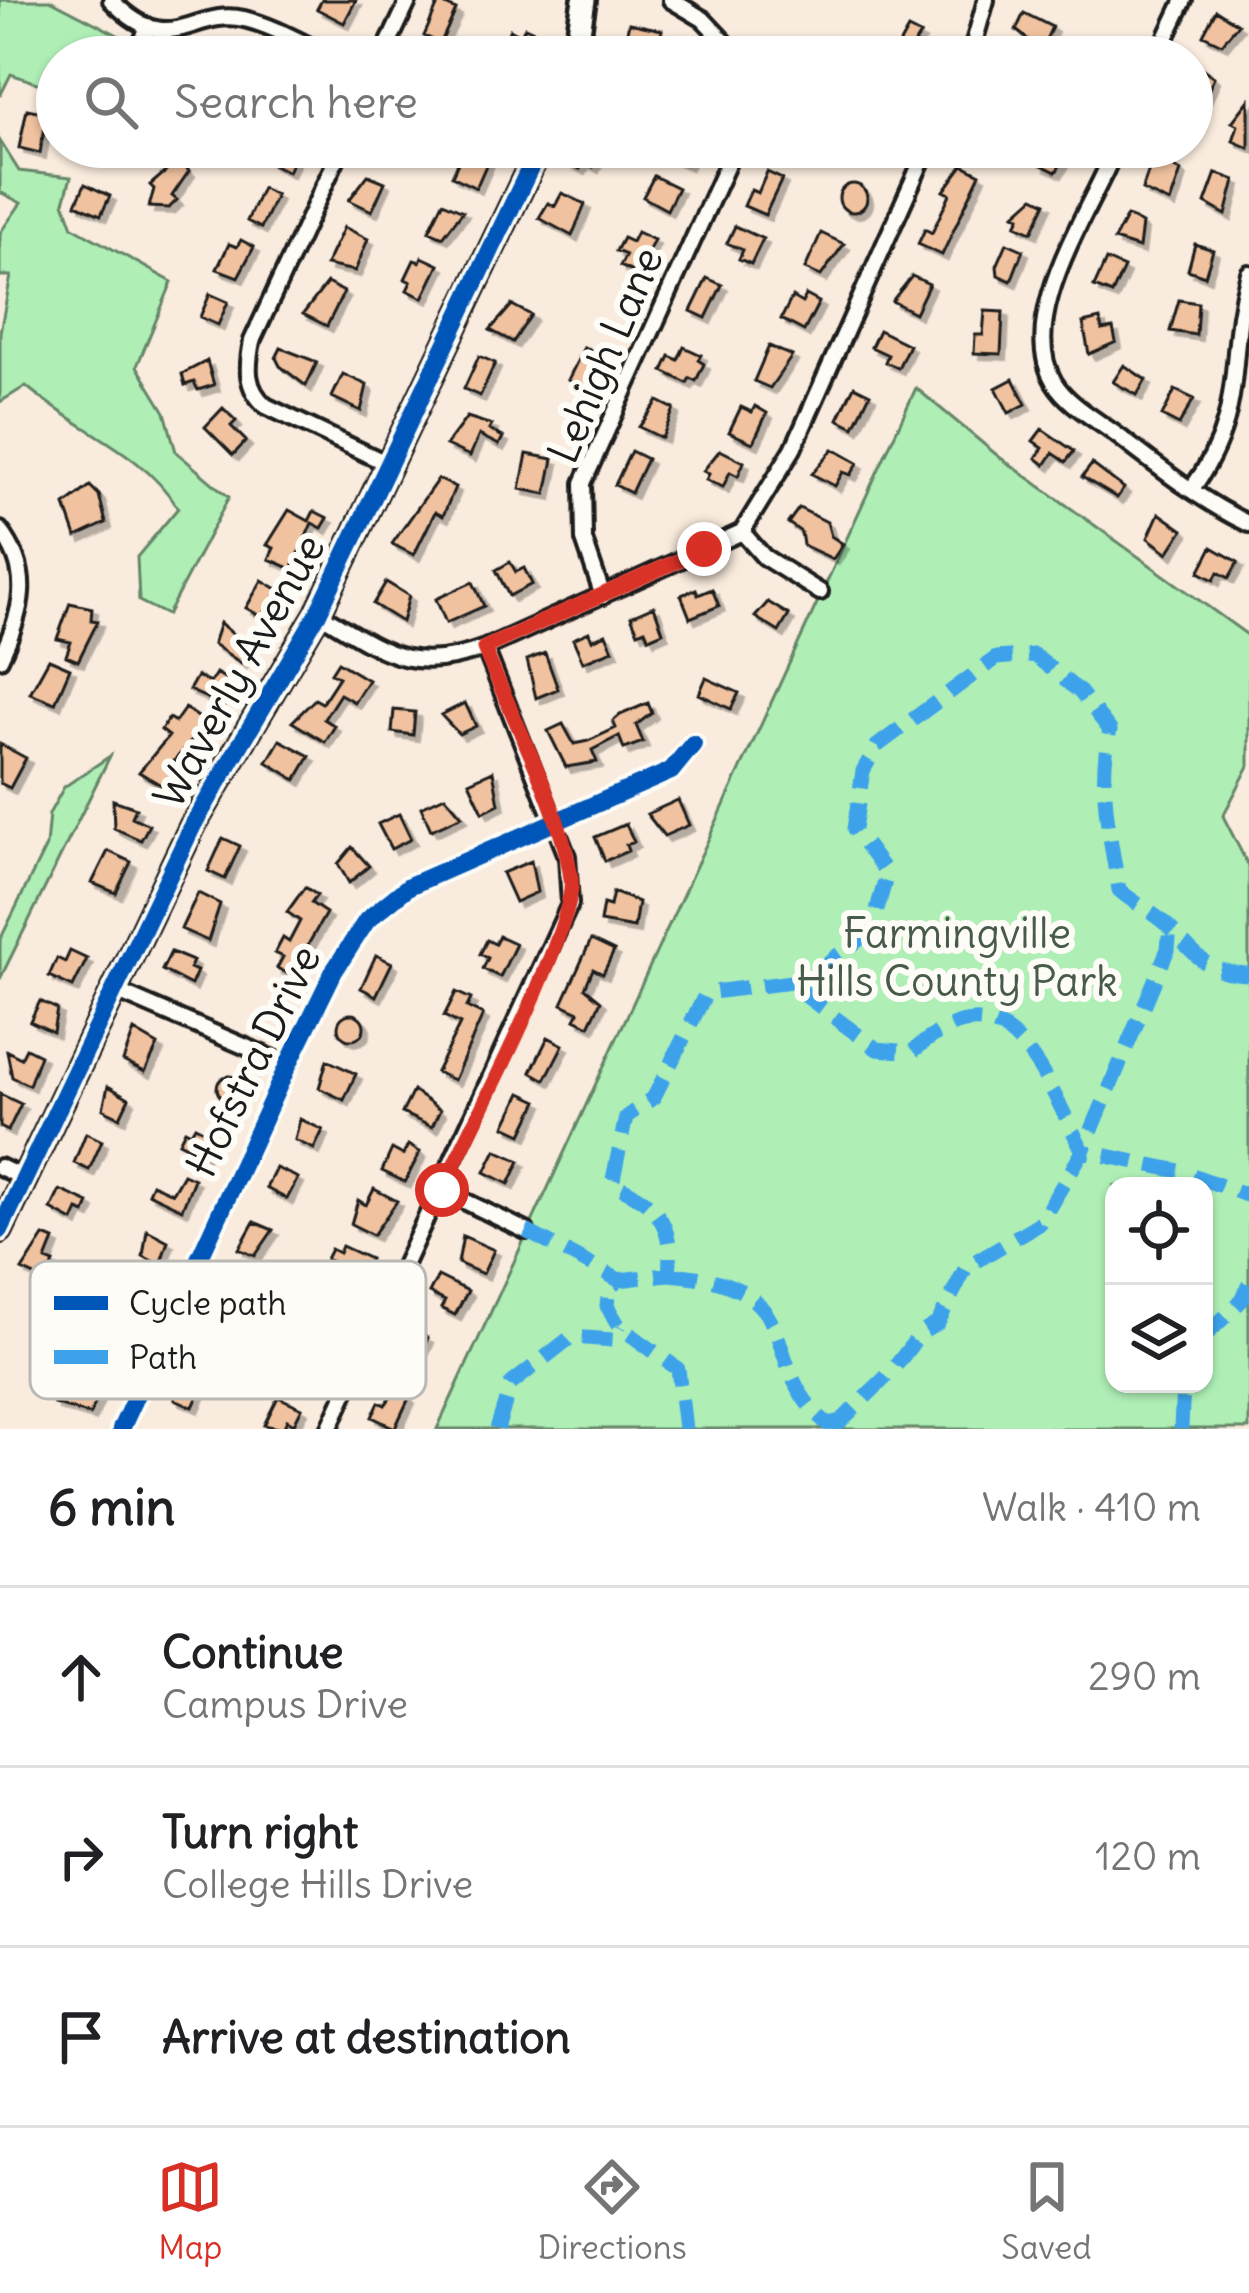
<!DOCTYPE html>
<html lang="en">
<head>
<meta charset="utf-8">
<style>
  :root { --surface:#fff; --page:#f6f6f6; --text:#202124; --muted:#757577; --line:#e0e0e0; --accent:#d93025 }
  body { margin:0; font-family:Delius,sans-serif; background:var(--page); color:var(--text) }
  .controls { position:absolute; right:36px; bottom:36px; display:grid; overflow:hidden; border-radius:24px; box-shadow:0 3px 9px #0004 }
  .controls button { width:108px; height:108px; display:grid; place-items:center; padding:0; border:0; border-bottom:3px solid var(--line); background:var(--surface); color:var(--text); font:60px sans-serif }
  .stop { position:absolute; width:36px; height:36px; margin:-27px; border:9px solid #d93025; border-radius:50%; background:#fff }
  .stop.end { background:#d93025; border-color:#fff; box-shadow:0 3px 12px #0008 }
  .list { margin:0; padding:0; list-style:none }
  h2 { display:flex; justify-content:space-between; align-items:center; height:156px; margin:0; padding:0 48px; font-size:51px }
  h2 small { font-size:39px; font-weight:400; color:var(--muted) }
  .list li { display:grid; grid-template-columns:78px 1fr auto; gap:36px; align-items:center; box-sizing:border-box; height:180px; padding:0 48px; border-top:3px solid var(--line) }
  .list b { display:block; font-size:45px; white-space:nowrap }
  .list p { margin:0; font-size:39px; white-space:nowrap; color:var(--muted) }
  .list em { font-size:39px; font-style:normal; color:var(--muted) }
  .icon { flex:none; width:66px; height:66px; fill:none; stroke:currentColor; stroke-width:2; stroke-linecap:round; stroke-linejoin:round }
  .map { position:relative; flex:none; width:1249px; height:1429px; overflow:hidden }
  .search { position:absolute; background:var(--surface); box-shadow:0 3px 9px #0004; left:36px; right:36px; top:36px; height:132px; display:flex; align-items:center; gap:30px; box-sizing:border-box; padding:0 42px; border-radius:66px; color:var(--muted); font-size:45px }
  .sheet { height:696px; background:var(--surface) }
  nav { display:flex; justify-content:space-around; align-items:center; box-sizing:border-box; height:168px; border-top:3px solid var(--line); background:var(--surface); font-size:33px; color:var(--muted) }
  nav a { display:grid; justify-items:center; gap:6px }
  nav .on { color:var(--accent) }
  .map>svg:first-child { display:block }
  .green { fill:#afefb6; stroke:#668669; stroke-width:3; fill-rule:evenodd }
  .building { fill:#f0c29f; stroke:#1c1c1c; stroke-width:3; filter:url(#shadow) }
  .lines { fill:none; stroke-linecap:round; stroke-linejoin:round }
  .street-casing { stroke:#1c1c1c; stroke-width:22 }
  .secondary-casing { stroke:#1c1c1c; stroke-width:30 }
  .street { stroke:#fdfcf7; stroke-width:14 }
  .secondary { stroke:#fdfcf7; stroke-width:21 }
  .quiet { stroke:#3da2ea; stroke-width:15; stroke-dasharray:30 15; stroke-linecap:butt }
  .cycleway-casing { stroke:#fdfcf7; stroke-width:26 }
  .cycleway { stroke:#0057b8; stroke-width:18 }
  .route { stroke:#d93025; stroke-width:15 }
  .labels { text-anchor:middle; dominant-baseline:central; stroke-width:12; stroke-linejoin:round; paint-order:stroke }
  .street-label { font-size:42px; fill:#1c1c1c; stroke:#fdfcf7 }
  .park-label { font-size:42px; fill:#485b4a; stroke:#fdfcf7 }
  .key { fill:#fdfcf7; stroke:#bab9b5; stroke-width:3 }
  .key-label { font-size:33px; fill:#1c1c1c }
</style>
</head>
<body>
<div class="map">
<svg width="1249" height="1429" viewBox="0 0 1249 1429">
  <defs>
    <filter id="shadow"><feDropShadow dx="5.5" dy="5.5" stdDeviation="0" flood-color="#0004"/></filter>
  </defs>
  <rect width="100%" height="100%" fill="#f9ebdd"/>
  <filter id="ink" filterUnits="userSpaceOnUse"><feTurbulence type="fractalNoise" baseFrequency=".00833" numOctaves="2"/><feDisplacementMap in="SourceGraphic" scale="24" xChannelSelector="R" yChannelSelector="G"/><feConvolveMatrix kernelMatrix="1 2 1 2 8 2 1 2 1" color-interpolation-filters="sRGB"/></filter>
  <g filter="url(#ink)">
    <!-- green -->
    <path class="green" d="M0,0h50l81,42 -8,15h-66v33l-46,-16 -11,22z
      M0,141l19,30 52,6 -7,25 9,25 99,55 -35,84 28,46 11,40 53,45 -62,118 -28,-14 -2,-44 41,-49c-36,-58 -100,-77 -152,-122l-26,16v-70l11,-56h-11v-43l21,-30 -21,-11z
      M916,388l82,68 251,180v130l-26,50 26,51v562h-812zM1114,1186h90v198h-90z
      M110,756l-110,223v-39l46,-94 3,-32 15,-27z"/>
    <!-- building -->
    <path class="building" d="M322,0h34l-12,23 -27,-14z
      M439,2l17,8 -22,47h-11l8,-18 -7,-3z
      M1216,10l22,14 -16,20 -19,-9z
      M1024,13l28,14 -11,23 -25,-20z
      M629,23l33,7 -6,24 -25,-5 3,-11 -8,-2z
      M525,27l13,6 -12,24 -27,-5 11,-23 11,6z
      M908,29l12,6 -5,8 24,14h-35l-9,-5z
      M1192,61l22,16 -22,51z
      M1249,100v48l-16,-7 5,-16 -6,-3z
      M27,109l20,4 -7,40 -21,-5z
      M274,147h25l-11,25 -21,-11z
      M575,147h28l-10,20 -9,-5 -4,7 -13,-6z
      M642,147h52l-8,17z
      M1049,147h23l-16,25 -16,-8z
      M477,151l13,5 -14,32 -24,-12 11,-24 11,4z
      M1154,155l27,16 -11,32 -28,-13z
      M178,161l11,10 -17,25 5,4 -8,8 -20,-1 5,-18 -4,-4z
      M963,165l17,9 -38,81 -24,-11 7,-15 7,4 18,-39 -6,-3z
      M767,172l15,7 -17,36 -21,-9 7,-16 7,3z
      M1216,173l19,7 -9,35 -21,-12z
      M368,175l17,7 -13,29 -23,-11z
      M654,176l24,12 -11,22 -24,-13z
      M839 198a14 14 0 1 1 28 0a14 14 0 1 1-28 0Z
      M85,184l25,12 -9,19 -25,-11z
      M262,188l14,7 -15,33 -14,-7z
      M562,193l23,11 -13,32 -33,-18 9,-15 7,3z
      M1034,197l12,6 -14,29 -16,-7 4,-8 -5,-3z
      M443,202l20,9 -20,26 -14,-6z
      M1127,216l15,8 -3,24 -25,-8z
      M735,226l28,13 -12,25 -12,-5 4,-9 -16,-7z
      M344,227l24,12 -13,32 -29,-6z
      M637,232l17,8 -17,34 -17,-8 6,-11 -10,-4 7,-13 9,4z
      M821,233l23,11 -23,32 -16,-7z
      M241,240l13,7 -16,30 -21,-8 12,-25 8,3z
      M1007,243l16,7 -12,31 -13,-6 -1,-9z
      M1195,244l18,6 -8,26 -17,-6z
      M422,257l17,8 -16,33 -16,-8 4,-8 -6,-3 9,-19 6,2z
      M1106,260l18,8 -12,26 -18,-7z
      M912,276l17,8 -14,29 -23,-12z
      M707,278l15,7 -16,33 -15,-7z
      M327,283l17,9 -17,34 -24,-12z
      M210,294l18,8 -10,23 -18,-8z
      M806,295l13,7 -15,29 -23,-12 11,-22 10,6z
      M1179,300l19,3 -2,32 -26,-4z
      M512,305l19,10 -18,27 -23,-12z
      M985,311l18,1 -2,42 -27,-1 1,-18h8z
      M1100,319l2,11 11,-2 3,14 -27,12 -6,-31z
      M879,330l30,15 -11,23 -13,-6 3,-7 -17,-8z
      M769,346l23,10 -22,32 -16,-7z
      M584,347l17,8 -17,33 -16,-8z
      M684,347l17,8 -3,5 6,4 -8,17 -6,-3 -3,5 -24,-12 7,-15 8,4z
      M281,348l36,14 -11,24 -26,-20 -4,-8z
      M479,356l16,7 -15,33 -16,-7z
      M207,361l7,24 -16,5 -4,-8 -9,3 -3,-11z
      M1124,365l22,15 -9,15 -24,-13z
      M343,374l24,11 -6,26 -29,-14z
      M1013,379l13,25 -17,9 -13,-25z
      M854,386l16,8 -16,33 -16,-8z
      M1175,390l19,9 -15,26 -17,-9z
      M658,401l16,8 -12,29 -23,-11z
      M755,406l12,7 -14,30 -24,-11 12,-25 11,5z
      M223,408l13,13 -5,5 15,15 -13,14 -28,-28z
      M467,417l25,8 -3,5 14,7 -4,8 -20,-10 -9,21 -24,-11z
      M1042,429l32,22 -8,11 -13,-9 -8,12 -9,-7 7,-10 -10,-7z
      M833,449l25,14 -7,12 -8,-3 -8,14 -23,-12z
      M720,450l24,12 -6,14 -8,-4 -7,15 -17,-7 3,-6 -6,-3z
      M631,451l16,8 -16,34 -16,-8z
      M527,454l26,5 -7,35 -26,-5z
      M1092,464l32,24 -7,10 -35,-21z
      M438,479l17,8 -12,29 -8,-4 -21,43 -22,-11z
      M90,486l9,9 7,28 -30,14 -11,-32z
      M799,508l28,14 4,14 12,8 -10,15 -30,-14 -2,-13 -13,-9z
      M289,510l20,11 5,-10 14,7 -6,10 -10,-5 -20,46 -23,-10 5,-11 -7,-3z
      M1159,513l24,17 -15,23 -20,-15z
      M1212,547l26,15 -9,16 -11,-6 -4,8 -15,-8z
      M510,562l6,10 8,-4 8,16 -23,12 -13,-26z
      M262,580l22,13 -8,15 -7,-4 -7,13 -16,-9z
      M386,582l23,14 -7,26 -29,-18z
      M473,582l11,24 -38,17 -10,-24z
      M696,589l2,6 14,-6 7,17 -29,12 -9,-23z
      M768,602l21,13 -10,17 -24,-15z
      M70,603l22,5 -1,12 7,1 -20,40 -12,-5 5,-14 -14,-3z
      M654,606l9,26 -14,6 -4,-9 -7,3 -7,-16z
      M220,623l30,26 -9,14 -28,-19z
      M589,632l3,8 14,-6 7,16 -30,12 -10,-23z
      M545,653l13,36 -22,9 -9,-38z
      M49,659l21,9 -15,35 -25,-10z
      M338,662l30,18 -14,22 -14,-8 -16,25 11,7 -10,16 -33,-20 23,-23 7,4 17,-26 -8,-4z
      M216,673l15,9 -13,21 -29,-13 8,-14 13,7z
      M706,678l33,15 -8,16 -32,-15z
      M465,703l11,23 -17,8 -18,-19z
      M648,703l4,10 -16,12 7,17 -19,7 -5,-13 -27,14 5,12 -31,5 -18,-36 15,-7 11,20 14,-3 28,-13 -3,-7 7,-6z
      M185,708l22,15 -34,39 7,4 -14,22 -27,-16 30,-36 -8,-6 8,-12 6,4z
      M394,710l21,2 -2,23 -21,-3z
      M280,740l30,16 -14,24 -29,-18z
      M0,744l26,14 -16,30 -10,-5z
      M493,771l6,33 -16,8 -14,-30z
      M445,796l17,20 -31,14 -10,-23z
      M113,800l23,8 -4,9 17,8 -8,15 -27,-12z
      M678,800l11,25 -25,11 -17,-22z
      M399,814l12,25 -20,10 -13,-25z
      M626,824l8,18 -8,3 2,6 -23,10 -10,-24z
      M223,838l17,8 -15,33 -17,-8z
      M352,847l17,19 -20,17 -11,-19z
      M108,851l23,11 -15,31 -24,-10z
      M531,861l6,31 -22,10 -13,-29z
      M305,887l12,8 -6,8 15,10 -35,62 -14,-7 6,-11 -8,-4 8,-15 6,4 11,-21 -13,-9z
      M613,892l25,10 -4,26 -34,-6 3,-18 7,2z
      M198,893l22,11 -12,37 -27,-12z
      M499,936l17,8 -16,33 -17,-8 5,-11 -8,-4 7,-14 8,4z
      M591,940l23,11 -11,23 -10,-5 -8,19 16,13 -12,25 -14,-7 4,-7 -17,-8z
      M70,951l17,8 -14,28 -24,-11 8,-18 8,4z
      M171,952l22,9 -3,7 7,3 -6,14 -29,-15z
      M376,955l16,8 -16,33 -15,-8z
      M456,992l15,7 -4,8 16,8 -29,65 -18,-8 24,-48 -16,-8z
      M40,1001l17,8 -4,23 -23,-11z
      M338 1027a13 13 0 1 1 26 0a13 13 0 1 1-26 0Z
      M134,1031l24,14 -13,27 -22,-11z
      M548,1037l15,8 -18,35 -14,-8z
      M26,1048l14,7 -11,30 -17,-8 -5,-26 14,7z
      M327,1060l29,14 -12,26 -25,-12z
      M217 1088a12 12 0 1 1 24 0a12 12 0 1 1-24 0Z
      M108,1086l21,12 -9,19 -17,-8z
      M413,1091l27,19 -8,17 -30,-14z
      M521,1093l17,8 -16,33 -17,-8z
      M0,1094l21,10 -13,27 -8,-4z
      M300,1119l23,11 -9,19 -19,-9z
      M195,1126l22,11 -15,17 -23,-12 6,-12 6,3z
      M86,1133l16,8 -13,29 -15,-7z
      M408,1145l12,7 -15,30 -23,-11 10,-22 11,6z
      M496,1150l24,11 -11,23 -24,-12z
      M276,1168l22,10 -11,21 -21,-11z
      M183,1174l11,5 -12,30 -34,-16 4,-9 20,9z
      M374,1189l23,12 -24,34 -22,-11 7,-24 8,5z
      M60,1190l29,13 -4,10 -7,-3 -5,11 -22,-12z
      M254,1222l19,8 -18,26 -16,-7z
      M147,1230l21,11 -8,24 -17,-9z
      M44,1236l10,4 -8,20 8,3 -8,18 -24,-11z
      M463,1236l31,14 -11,24 -25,-11z
      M342,1246l28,13 -11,22 -27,-13 2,-5 -8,-4 5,-10 8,4z
      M438,1276l30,15 -13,24 -14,-7 4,-7 -16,-8z
      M412,1330l16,8 -16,34 -16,-8z
      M180,1377l22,10 -9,20 -18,-8z
      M76,1384l23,10 -9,21 -36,-11 7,-14 10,4z
      M398,1387l11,11 -14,30 -23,-11 7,-15 6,3z
      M278,1397l24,11 -8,16 -7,-4 -4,9 -19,-4z"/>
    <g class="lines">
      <!-- street casing -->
      <g class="street-casing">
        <path id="street" d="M111,0c60,62 81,7 133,19 30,7 60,25 88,38
          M671,0l32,19 36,38
          M136,57l12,-31
          M382,57l27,-57
          M970,57l16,-57
          M1157,57l27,-57
          M342,147l-90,194c-5,26 -7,47 14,65l124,59
          M1116,147c-24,62 -101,170 -62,235 14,23 43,38 64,54 42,32 83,65 131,88
          M1191,490c58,-79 34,-131 58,-217
          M0,530c34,43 22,83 0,129
          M742,532l22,25 56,35
          M603,596l-19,-56 -1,-57 152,-336
          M318,613c65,38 91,63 167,35l257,-116 51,-83 135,-302
          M116,991l172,74
          M0,1167l23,11
          M442,1190l84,41
          M121,1429l167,-364 46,-94 33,-51 42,-34 262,-115 22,-27
          M329,1429l241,-525 -3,-48 -82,-208"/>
      </g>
      <!-- secondary casing -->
      <g class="secondary-casing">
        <path id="secondary" d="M575,57l9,-57
          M0,1230l193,-405 125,-212 222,-466"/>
      </g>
      <!-- street -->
      <use href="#street" class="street"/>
      <!-- secondary -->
      <use href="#secondary" class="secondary"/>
      <!-- quiet -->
      <path class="quiet" d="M1249,974c-41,-1 -51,-16 -77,-44 -14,-15 -37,-26 -53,-40 -9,-55 -22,-105 -9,-160l-30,-38 -46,-37 -38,3 -119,88 -14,25 -9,58 33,45 -16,57 -41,30 -24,35 71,53 35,3c97,-84 129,20 171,99l101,21 65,24
        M526,1231l93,49
        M669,1274c146,10 85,92 159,150l13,-3 18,8
        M1204,1337l38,-37 7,-16
        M497,1429l14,-45 60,-47 43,3 5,-14
        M685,1429l-7,-60 -59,-43 -12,-20 2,-18 10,-8 50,-6c5,-50 -13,-73 -57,-90l14,-67 28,-20 52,-104 85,-11 15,14
        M833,1429l58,-57 29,-38 18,-11 28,-56 74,-44 43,-72 85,-202 2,-22
        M1181,1429l2,-45"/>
      <!-- cycleway casing -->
      <g class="cycleway-casing">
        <path id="cycleway" d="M0,1230l193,-405 125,-212 222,-466
          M121,1429l167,-364 46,-94 33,-51 42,-34 262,-115 22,-27"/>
      </g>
      <!-- cycleway -->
      <use href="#cycleway" class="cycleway"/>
    </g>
  </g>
  <g class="lines" filter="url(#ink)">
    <!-- route -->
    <path class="route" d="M442,1190c26,-56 135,-263 129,-311 -8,-67 -61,-166 -87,-231l220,-99"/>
  </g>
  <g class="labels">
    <!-- street labels -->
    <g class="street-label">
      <text transform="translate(605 355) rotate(-67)">Lehigh Lane</text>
      <text transform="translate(239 671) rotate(-61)">Waverly Avenue</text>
      <text transform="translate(253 1061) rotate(-64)">Hofstra Drive</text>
    </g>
    <!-- park labels -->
    <g class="park-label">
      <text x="957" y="933">Farmingville<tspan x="957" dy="48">Hills County Park</tspan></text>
    </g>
  </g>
  <!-- legend -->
  <rect x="30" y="1261" width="396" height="138" rx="18" class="key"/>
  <rect x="54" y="1296" width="54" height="14" fill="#0057b8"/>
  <rect x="54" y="1350" width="54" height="14" fill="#3da2ea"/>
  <g class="key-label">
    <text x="129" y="1315">Cycle path</text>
    <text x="129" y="1369">Path</text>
  </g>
</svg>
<div class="controls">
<button><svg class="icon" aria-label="locate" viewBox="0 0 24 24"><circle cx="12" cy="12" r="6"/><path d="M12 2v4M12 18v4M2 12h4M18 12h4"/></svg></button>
<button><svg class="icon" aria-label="layers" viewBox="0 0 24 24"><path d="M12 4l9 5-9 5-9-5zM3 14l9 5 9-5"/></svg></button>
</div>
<div class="stop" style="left:442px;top:1190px"></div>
<div class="stop end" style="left:704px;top:549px"></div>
<div class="search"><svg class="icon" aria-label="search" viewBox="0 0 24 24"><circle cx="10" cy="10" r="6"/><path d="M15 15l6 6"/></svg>Search here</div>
</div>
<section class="sheet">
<h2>6 min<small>Walk · 410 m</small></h2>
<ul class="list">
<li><svg class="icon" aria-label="ahead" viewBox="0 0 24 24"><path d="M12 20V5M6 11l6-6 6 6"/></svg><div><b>Continue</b><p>Campus Drive</p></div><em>290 m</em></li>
<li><svg class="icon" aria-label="right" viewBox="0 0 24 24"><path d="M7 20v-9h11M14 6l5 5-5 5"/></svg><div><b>Turn right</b><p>College Hills Drive</p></div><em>120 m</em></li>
<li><svg class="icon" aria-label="arrive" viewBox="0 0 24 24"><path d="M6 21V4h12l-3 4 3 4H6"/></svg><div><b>Arrive at destination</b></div></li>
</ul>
</section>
<nav>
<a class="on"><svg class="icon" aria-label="map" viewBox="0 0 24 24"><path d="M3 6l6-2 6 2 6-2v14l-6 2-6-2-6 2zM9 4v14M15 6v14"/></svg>Map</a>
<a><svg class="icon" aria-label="directions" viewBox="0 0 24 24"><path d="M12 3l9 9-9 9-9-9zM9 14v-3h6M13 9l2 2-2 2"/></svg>Directions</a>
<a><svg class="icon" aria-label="saved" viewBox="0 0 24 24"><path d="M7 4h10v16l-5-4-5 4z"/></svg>Saved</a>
</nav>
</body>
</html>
